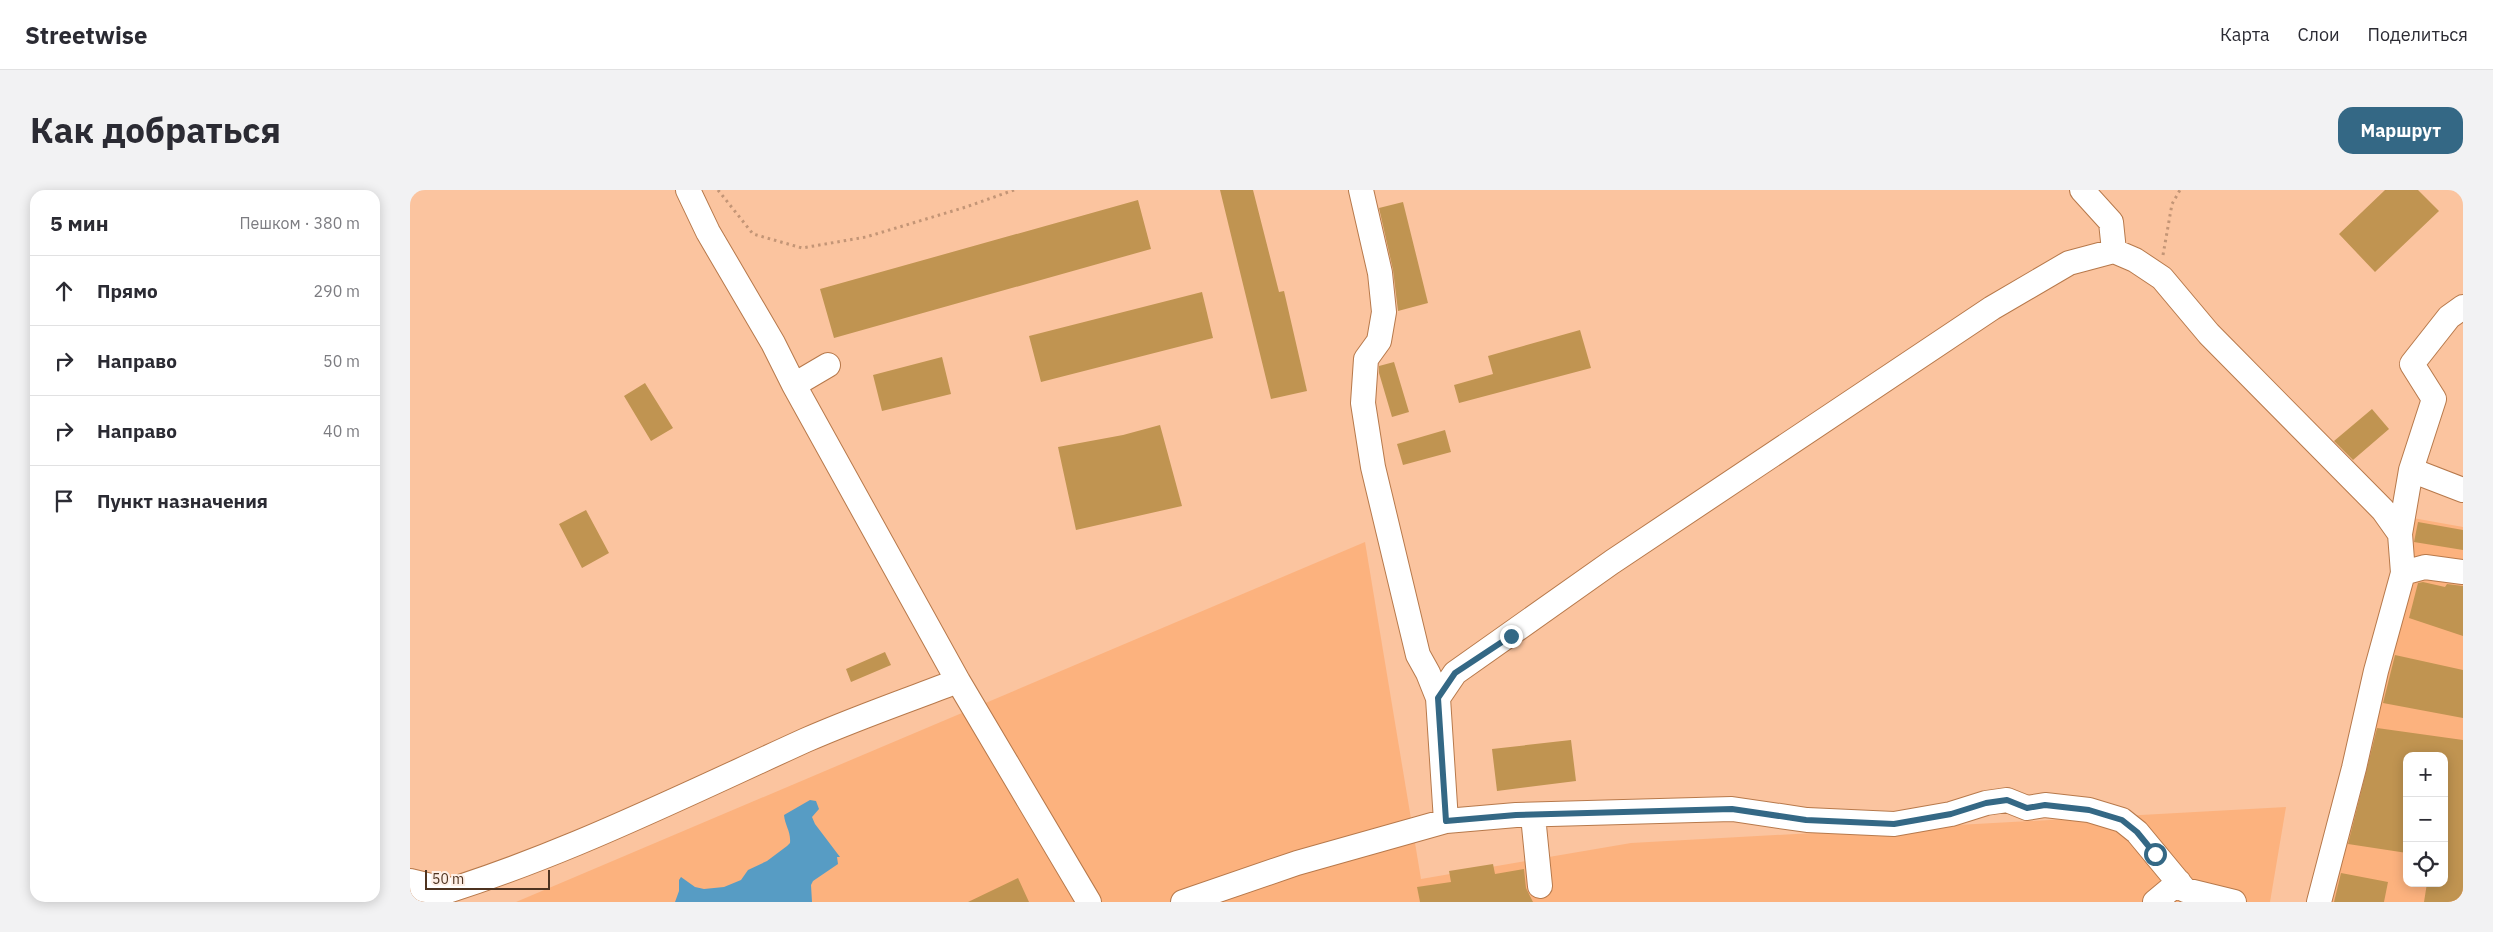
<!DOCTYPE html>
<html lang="ru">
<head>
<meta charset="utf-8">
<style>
  :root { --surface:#fff; --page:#f2f2f3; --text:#2b2b33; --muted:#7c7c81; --line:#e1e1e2; --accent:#346885 }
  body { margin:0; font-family:"IBM Plex Sans",sans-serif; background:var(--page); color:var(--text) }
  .controls { position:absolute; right:15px; bottom:15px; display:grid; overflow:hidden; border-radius:10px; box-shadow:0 2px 12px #0003 }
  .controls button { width:45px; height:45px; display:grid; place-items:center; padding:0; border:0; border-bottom:1px solid var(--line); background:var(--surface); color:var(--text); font:25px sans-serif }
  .scale { position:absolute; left:15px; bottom:12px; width:125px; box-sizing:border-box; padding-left:5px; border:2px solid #4e3320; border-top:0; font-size:14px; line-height:18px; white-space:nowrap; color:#4e3320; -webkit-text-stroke:4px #feefe6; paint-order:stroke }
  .stop { position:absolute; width:15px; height:15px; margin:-11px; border:4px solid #346885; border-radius:50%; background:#fff }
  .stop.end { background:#346885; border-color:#fff; box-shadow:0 1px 5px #0008 }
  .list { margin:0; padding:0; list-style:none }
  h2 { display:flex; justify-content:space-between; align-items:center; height:65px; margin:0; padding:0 20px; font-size:21px }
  h2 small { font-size:16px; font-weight:400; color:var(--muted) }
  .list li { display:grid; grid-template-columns:32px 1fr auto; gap:15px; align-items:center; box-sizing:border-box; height:70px; padding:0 20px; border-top:1px solid var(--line) }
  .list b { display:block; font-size:19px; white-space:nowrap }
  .list em { font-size:16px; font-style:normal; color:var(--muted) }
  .icon { flex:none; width:28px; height:28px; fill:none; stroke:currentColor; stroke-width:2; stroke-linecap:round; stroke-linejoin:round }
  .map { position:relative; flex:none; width:2053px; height:712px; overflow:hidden; border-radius:15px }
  header { display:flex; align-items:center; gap:30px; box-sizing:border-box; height:70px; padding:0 25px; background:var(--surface); border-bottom:1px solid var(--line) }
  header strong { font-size:24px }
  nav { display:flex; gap:28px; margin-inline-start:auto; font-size:18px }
  .intro { display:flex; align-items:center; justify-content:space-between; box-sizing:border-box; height:120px; padding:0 30px }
  h1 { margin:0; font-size:35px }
  .button { padding:12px 22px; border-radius:15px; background:var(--accent); color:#fff; font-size:18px; font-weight:700 }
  main { display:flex; gap:30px; padding:0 30px }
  aside { flex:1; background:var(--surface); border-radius:15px; box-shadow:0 2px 12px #0003 }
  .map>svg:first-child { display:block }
  .built { fill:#fcb27e; fill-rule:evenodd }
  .water { fill:#579cc4 }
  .building { fill:#c09451 }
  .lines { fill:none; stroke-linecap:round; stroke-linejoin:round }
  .minor-casing { stroke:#b7794b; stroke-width:26 }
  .path { stroke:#c39576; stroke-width:3; stroke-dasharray:2.5 4; stroke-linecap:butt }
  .minor { stroke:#fff; stroke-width:24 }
  .route { stroke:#346885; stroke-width:6 }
</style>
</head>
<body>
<header>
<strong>Streetwise</strong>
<nav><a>Карта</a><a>Слои</a><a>Поделиться</a></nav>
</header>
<div class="intro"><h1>Как добраться</h1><a class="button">Маршрут</a></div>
<main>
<aside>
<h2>5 мин<small>Пешком · 380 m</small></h2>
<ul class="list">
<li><svg class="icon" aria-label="ahead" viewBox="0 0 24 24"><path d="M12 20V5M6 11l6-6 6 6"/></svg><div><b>Прямо</b></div><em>290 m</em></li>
<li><svg class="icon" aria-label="right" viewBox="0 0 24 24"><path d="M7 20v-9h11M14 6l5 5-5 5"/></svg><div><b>Направо</b></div><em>50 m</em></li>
<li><svg class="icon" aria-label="right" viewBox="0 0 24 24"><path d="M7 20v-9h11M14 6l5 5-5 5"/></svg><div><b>Направо</b></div><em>40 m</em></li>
<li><svg class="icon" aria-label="arrive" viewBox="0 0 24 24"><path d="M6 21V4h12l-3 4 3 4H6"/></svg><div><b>Пункт назначения</b></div></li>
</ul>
</aside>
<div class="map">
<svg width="2053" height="712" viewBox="0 0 2053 712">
  <rect width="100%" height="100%" fill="#fbc49f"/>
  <!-- built -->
  <path class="built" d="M2003,328l50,9v375h-133l82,-343zM1997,566h37v127h-37z
    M955,352l56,337 210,-36 655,-36 -16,95h-1754z"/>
  <!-- water -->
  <path class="water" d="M400,610l6,1 3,8 -7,8 3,7 25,33h-3l1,7 -25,17 -2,4 1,17h-137l4,-11v-11l2,-3 14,10 9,2 20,-2 17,-7 7,-10 19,-9 20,-15 3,-3c1,-12 -5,-17 -6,-28z"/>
  <!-- building -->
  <path class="building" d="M810,0h33l26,102 5,-1 23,100 -36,8z
    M1975,0h33l21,21 -64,61 -36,-38z
    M728,10l13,49 -317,89 -14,-49z
    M993,12l25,101 -30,8 -5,-41 -14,-62z
    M792,102l11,46 -172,44 -12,-46z
    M1170,140l11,38 -132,35 -5,-18 39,-11 -5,-18z
    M532,167l9,37 -69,17 -9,-36z
    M984,172l15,50 -17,5 -13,-44v-7z
    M235,193l28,45 -22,13 -27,-45z
    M1962,219l17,20 -36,31 -19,-19z
    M750,235l22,81 -106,24 -18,-83 65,-12z
    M1035,240l6,22 -48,13 -6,-21z
    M176,320l23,43 -27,15 -23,-44z
    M2008,332l45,8v20l-49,-8z
    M2013,392l22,5 2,-3 16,2v50l-54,-18 9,-35z
    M475,462l6,13 -40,17 -5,-13z
    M1985,465l68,15v48l-80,-15z
    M1967,538l86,12v162h-39l3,-19h17v-127h-37v97l-59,-9z
    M1161,550l5,41 -79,10 -5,-42z
    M1083,674l2,10 29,-5 2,19 7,14h-113l-3,-15 34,-5 -2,-11z
    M1931,683l47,9 -4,20h-50z
    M608,688l11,24h-61z"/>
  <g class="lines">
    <!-- minor casing -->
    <g class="minor-casing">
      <path id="minor" d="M278,0l20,42 65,111 21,42 34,-20
        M951,0l19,83 4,39 -5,29 -13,18 -3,44 10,64 45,188 10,18 10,25 8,123
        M1672,0l29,32 3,29
        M384,195l164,296 131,221
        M2001,280l52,20
        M1990,344l11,-64 23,-71 -22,-35 37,-47 14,-10
        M1993,383l22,-6 38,5
        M1028,508l17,-25 157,-111 380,-254 77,-45 45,-12 21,9 27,18 47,56 174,176 17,24 3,39 -27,98 -22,97 -35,134
        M1123,626l7,70
        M0,691l37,9
        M1,712c138,-39 265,-103 395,-162 50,-22 102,-40 152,-59
        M773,712l114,-39 149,-42 70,-6 216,-6 75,11 87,4 57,-10 35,-11 21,-3 20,8 18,-3 44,5 33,10 15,12 48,58 49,12
        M1745,712l24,-20"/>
    </g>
    <!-- path -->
    <path class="path" d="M308,0l35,44 49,14 64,-11 100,-30 48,-17
      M1753,65l9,-51 8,-14"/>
    <!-- minor -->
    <use href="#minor" class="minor"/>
  </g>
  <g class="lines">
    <!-- route -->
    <path class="route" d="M1101,446l-56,37 -17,25 8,123 70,-6 216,-6 74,11 88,4 57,-10 35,-11 21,-3 20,8 18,-3 44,5 33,10 15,12 18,22"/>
  </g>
</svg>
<div class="controls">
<button>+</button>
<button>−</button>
<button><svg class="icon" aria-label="locate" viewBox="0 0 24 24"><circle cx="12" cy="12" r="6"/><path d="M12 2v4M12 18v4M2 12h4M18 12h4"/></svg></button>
</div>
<div class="scale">50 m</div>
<div class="stop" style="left:1745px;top:664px"></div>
<div class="stop end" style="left:1101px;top:446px"></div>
</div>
</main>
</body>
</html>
